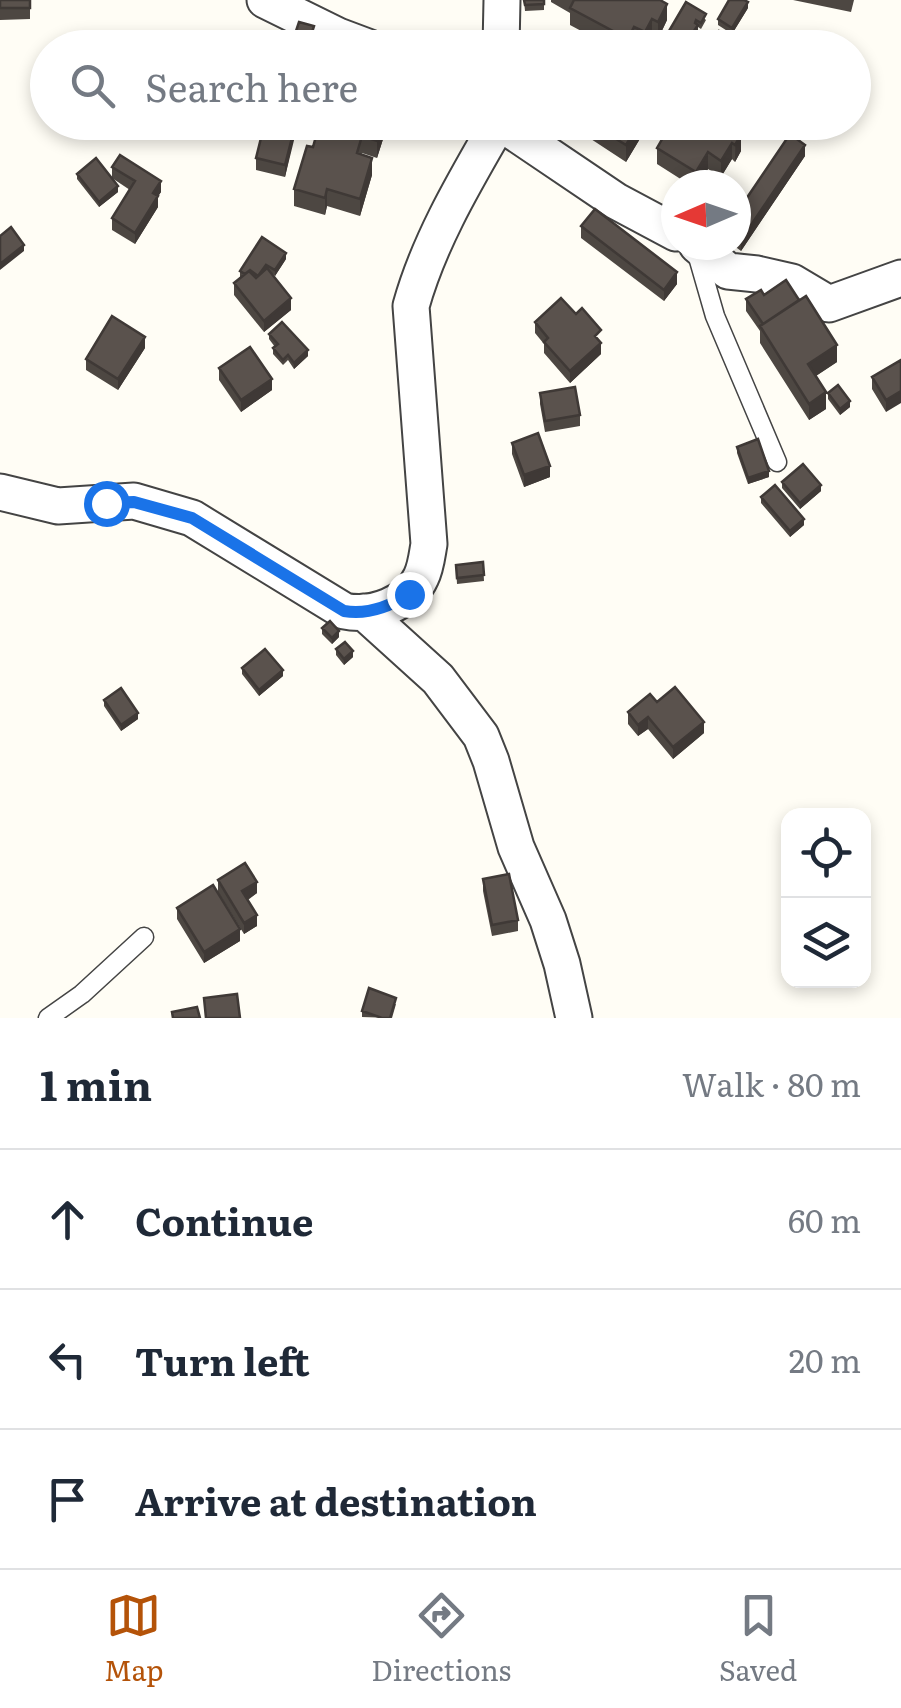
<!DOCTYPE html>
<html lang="en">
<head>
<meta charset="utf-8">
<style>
  :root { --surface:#fff; --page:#f2f2f3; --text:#1f2937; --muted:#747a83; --line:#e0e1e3; --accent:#b45309 }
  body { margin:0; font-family:Literata,serif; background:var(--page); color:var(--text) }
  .controls { position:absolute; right:30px; bottom:30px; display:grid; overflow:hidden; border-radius:20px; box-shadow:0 5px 15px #0003 }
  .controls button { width:90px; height:90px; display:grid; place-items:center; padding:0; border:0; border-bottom:2px solid var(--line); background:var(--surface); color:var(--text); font:50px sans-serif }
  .compass { position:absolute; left:661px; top:170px; width:90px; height:90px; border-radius:50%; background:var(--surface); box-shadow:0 5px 15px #0003; rotate:268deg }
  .stop { position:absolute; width:30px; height:30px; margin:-22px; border:8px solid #1a73e8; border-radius:50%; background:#fff }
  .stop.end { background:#1a73e8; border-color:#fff; box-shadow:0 2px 10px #0008 }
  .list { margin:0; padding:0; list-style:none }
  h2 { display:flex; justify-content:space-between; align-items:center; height:130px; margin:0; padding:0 40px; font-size:42px }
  h2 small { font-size:32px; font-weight:400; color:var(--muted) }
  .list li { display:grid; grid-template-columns:65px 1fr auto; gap:30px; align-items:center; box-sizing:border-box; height:140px; padding:0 40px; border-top:2px solid var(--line) }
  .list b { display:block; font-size:38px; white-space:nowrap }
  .list em { font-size:32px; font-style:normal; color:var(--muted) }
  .icon { flex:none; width:55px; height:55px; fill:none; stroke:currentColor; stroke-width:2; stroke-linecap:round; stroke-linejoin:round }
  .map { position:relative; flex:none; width:901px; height:1018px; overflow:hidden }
  .search { position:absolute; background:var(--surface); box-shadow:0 5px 15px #0003; left:30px; right:30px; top:30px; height:110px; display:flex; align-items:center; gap:25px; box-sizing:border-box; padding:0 35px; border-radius:55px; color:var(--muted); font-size:38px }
  .sheet { height:550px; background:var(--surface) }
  nav { display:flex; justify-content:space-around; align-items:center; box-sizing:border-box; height:140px; border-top:2px solid var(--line); background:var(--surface); font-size:28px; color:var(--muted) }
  nav a { display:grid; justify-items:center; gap:5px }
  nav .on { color:var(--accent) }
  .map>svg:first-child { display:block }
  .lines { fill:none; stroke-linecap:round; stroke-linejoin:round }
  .service-casing { stroke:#444; stroke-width:21 }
  .minor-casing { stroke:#444; stroke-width:39 }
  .service { stroke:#fff; stroke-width:18 }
  .minor { stroke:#fff; stroke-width:35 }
  .wall { fill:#4d4742 }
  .shaded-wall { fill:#3f3936 }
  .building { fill:#5a524d; stroke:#3f3936; stroke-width:2.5 }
  .route { stroke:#1a73e8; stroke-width:12 }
</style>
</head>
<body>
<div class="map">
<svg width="901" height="1018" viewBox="0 0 901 1018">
  <rect width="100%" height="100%" fill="#fffdf5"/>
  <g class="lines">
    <!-- service casing -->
    <g class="service-casing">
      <path id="service" d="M696,250l19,66 62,146
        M48,1018l34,-24 62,-57"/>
    </g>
    <!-- minor casing -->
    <g class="minor-casing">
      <path id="minor" d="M265,0l73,36 32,12
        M501,48l1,-48
        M499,122l117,79 60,32
        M697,245l31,26 29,3 35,8 37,22 72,-26
        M0,492l58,14 76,-5 58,17 152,93c28,6 65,-7 77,-34 5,-10 6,-22 8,-33l-18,-238c18,-65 54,-125 88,-184
        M364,612l74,67 43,57 10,25 25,86 32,73 14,44 12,54"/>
    </g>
    <!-- service -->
    <use href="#service" class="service"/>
    <!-- minor -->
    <use href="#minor" class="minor"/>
  </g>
  <!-- wall -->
  <path class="wall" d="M0,0h30v19l-30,1z
    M524,0h20v10l-19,1z
    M551,0h109l7,20 -9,19 -6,-3 -6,12h-4l-8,-5 -2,5h-19l-43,-23v-12l-19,-11z
    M793,0h61l-3,12z
    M686,2l20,18 -5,9 -3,-2v4l-11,17h-13l-8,-6v-6z
    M748,8l-16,26 -14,-9v-6z
    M297,122l-12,55 -29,-7v-12z
    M384,122v14l-7,22 -15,-5 -1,2 11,20 -12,41 -33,-10 -2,9 -31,-9v-17l19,-42z
    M565,122h85l-24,40z
    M740,122l1,29 -6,11 -3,-3 -11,18 -13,-8 -10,16h-8l-33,-21v-16z
    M772,122h26l-8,12 15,22 -64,95 -8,-6h3v-31l54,-80z
    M112,167l49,25 -3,4v11l-23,37 -23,-14v-12l18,-28 -18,-12z
    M77,174l41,18 -19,15 -22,-28z
    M581,226l96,58 -13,17 -83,-63z
    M286,259l-11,17 -4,-3 20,37 -27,22 -30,-37v-12l6,-6v-6z
    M764,295l73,67 -21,14 10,33 -17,11 -49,-77v-12l-14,-20v-12z
    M535,322l66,20v12l-31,29 -26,-30v-9l-9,-11z
    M269,334l39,22 -14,13 -6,-9 -5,5 -10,-11v-6l2,-1 -6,-8z
    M145,348l-27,42 -32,-20v-11z
    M901,360l-15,52 -14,-23v-12z
    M219,368l53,22 -31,22 -22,-32z
    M540,393l40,22v11l-35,6 -5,-28z
    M828,393l22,14 -10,8 -12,-16z
    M512,443l38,34 -26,10 -12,-33z
    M737,447l32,30 -21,7 -11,-31z
    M782,482l39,9 -21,18 -18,-21z
    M761,497l43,28 -14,12 -29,-34z
    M483,562l1,19 -27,3 -1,-19z
    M322,628l17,9 -7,7 -10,-10z
    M336,649l17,8 -9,8 -8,-10z
    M242,668l41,8 -24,20 -17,-22z
    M104,700l34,19 -17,12 -17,-25z
    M657,702l47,31 -31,26 -25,-30 -10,7 -10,-12v-12z
    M483,879l35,41v11l-26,5 -9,-45z
    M218,880l39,13 -9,7 9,26 -13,8 -26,-42z
    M177,908l63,33 -36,22 -27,-44z
    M396,1004l-4,14 -30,-1v-6z"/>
  <!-- shaded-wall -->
  <path class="shaded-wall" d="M748,2v6l-16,26v-6z
    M667,4v16l-9,19v-17z
    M652,19v17l-7,12v-16z
    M696,20l2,11 -11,17h-4z
    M634,27v16l-2,5h-4v-9z
    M296,122h1v6l-12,49v-12z
    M382,122l2,14 -7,22v-17z
    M640,122h10l-24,40v-17z
    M736,122h4v7l1,-2v24l-6,11z
    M790,122h8l-8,13z
    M732,143v16l-11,18v-16z
    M805,145v11l-64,95v-11z
    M708,152v17l-10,16h-2v-13z
    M372,158v17l-12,41v-17z
    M161,181v11l-8,12v-11z
    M118,186v6l-19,15v-5z
    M327,189v17l-2,9v-17z
    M158,196v11l-23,37v-11z
    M24,245v6l-24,19v-6z
    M286,253v6l-11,17v-6z
    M677,272v12l-13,17v-11z
    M291,298v12l-27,22v-11z
    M145,337v11l-27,42v-11z
    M601,343v11l-31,29v-12z
    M837,345v17l-29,19v-17z
    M308,350v6l-14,13v-6z
    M272,379v11l-31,22v-12z
    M901,391v12l-15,9v-12z
    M826,392v17l-17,11v-16z
    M850,401v6l-10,8v-6z
    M550,466v11l-26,10v-12z
    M769,471v6l-21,7v-6z
    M821,485v6l-21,18v-6z
    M804,519v6l-14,12v-6z
    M339,631v6l-7,7v-6z
    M353,651v6l-9,8v-6z
    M283,670v6l-24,20v-6z
    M138,713v6l-17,12v-6z
    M648,717v12l-10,7v-11z
    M704,722v11l-31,26v-12z
    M257,882v11l-15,10v-12z
    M257,915v11l-13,8v-11z
    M240,929v12l-36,22v-11z"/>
  <!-- building -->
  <path class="building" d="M0,0h30v8h-30z
    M524,0h20v4l-19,1z
    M574,0h86l7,4 -9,18 -6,-3 -7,13 -11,-5 -6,12 -58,-31z
    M729,0h15l4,2 -16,26 -14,-9z
    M686,2l20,12 -5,9 -5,-3 -1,3 3,2 -15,22 -17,-11z
    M299,22l15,4 -7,22 -15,-5z
    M719,31l25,17h-36z
    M344,32v7l22,-1v10h-39l-1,-15z
    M265,122h31l-11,43 -29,-7z
    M320,122h62l-5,19 -15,-5 -5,17 15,5 -12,41 -33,-10 -2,9 -31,-9 13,-43 6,1z
    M589,122h51l-14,23z
    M672,122h64l5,5 -3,6 3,2 -6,10 -3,-2 -11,18 -13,-9 -12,20 -39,-24z
    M790,134l15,11 -64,95 -5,-4v-22z
    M120,155l41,26 -8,12 5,3 -23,37 -23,-15 23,-37 -23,-14z
    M96,158l22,28 -19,16 -22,-28z
    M595,209l82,63 -13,18 -83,-64z
    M11,227l13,18 -24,19v-28z
    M262,237l24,16 -11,17 -9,-5 -8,11 -8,-6 -5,4 -5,-3z
    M267,268l24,30 -27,23 -30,-38 15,-12 7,7z
    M786,280l13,20 -36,24 -17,-25 15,-9 3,5z
    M806,296l31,49 -29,19 18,28 -17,12 -49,-78z
    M561,298l15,16 6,-6 19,22 -6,6 6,7 -31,28 -26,-29 4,-4 -13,-16z
    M112,316l33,21 -27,42 -32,-20z
    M282,322l26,28 -14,13 -6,-8 -5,5 -10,-12 5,-4 -9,-10z
    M250,347l22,32 -31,21 -22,-32z
    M901,360v31l-15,9 -14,-23z
    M838,385l12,16 -10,8 -12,-16z
    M575,387l5,28 -35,6 -5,-28z
    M538,433l12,33 -26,9 -12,-32z
    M758,439l11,32 -21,7 -11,-31z
    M803,464l18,21 -21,18 -18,-21z
    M775,485l29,34 -14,12 -29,-34z
    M483,562l1,13 -27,3 -1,-13z
    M330,621l9,10 -7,7 -10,-10z
    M345,642l8,9 -9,8 -8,-10z
    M265,649l18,21 -24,20 -17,-22z
    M675,687l29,35 -31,25 -25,-30 -10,8 -10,-13 22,-18 7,8z
    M121,688l17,25 -17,12 -17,-25z
    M245,863l12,19 -15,9 15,24 -13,8 -26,-43z
    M509,874l9,46 -26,5 -9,-46z
    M213,885l27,44 -36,23 -27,-44z
    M369,988l27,10 -6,20h-8l-20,-7z
    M237,994l3,24h-34l-2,-20z
    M197,1007l3,11h-27l-1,-6z"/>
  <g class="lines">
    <!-- route -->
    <path class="route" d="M106,503l28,-1 58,16 152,93c24,4 45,-4 65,-17"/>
  </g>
</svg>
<div class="controls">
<button><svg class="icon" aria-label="locate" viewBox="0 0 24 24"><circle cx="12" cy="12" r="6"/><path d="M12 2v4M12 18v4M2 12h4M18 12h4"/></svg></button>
<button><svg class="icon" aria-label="layers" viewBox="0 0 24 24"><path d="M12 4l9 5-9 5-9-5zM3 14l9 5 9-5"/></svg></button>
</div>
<svg class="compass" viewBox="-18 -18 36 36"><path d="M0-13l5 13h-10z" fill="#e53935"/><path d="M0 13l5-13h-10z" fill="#747a83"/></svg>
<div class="stop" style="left:106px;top:503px"></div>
<div class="stop end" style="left:409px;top:594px"></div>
<div class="search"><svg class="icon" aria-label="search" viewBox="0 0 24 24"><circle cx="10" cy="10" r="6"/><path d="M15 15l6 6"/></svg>Search here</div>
</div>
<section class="sheet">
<h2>1 min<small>Walk · 80 m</small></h2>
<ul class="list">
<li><svg class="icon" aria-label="ahead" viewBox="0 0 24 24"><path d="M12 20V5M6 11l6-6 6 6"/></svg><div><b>Continue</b></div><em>60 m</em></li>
<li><svg class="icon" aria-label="left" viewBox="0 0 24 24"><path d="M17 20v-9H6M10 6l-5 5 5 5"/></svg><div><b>Turn left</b></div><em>20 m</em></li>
<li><svg class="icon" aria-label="arrive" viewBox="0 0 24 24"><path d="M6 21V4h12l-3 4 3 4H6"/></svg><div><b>Arrive at destination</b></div></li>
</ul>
</section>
<nav>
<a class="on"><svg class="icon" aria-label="map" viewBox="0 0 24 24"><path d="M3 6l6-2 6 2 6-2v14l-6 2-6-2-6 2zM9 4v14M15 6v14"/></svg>Map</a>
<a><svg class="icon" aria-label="directions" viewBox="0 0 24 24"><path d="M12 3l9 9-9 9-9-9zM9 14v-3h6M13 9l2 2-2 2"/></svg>Directions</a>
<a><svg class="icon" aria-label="saved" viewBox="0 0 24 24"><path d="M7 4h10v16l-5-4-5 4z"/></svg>Saved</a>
</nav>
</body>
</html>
